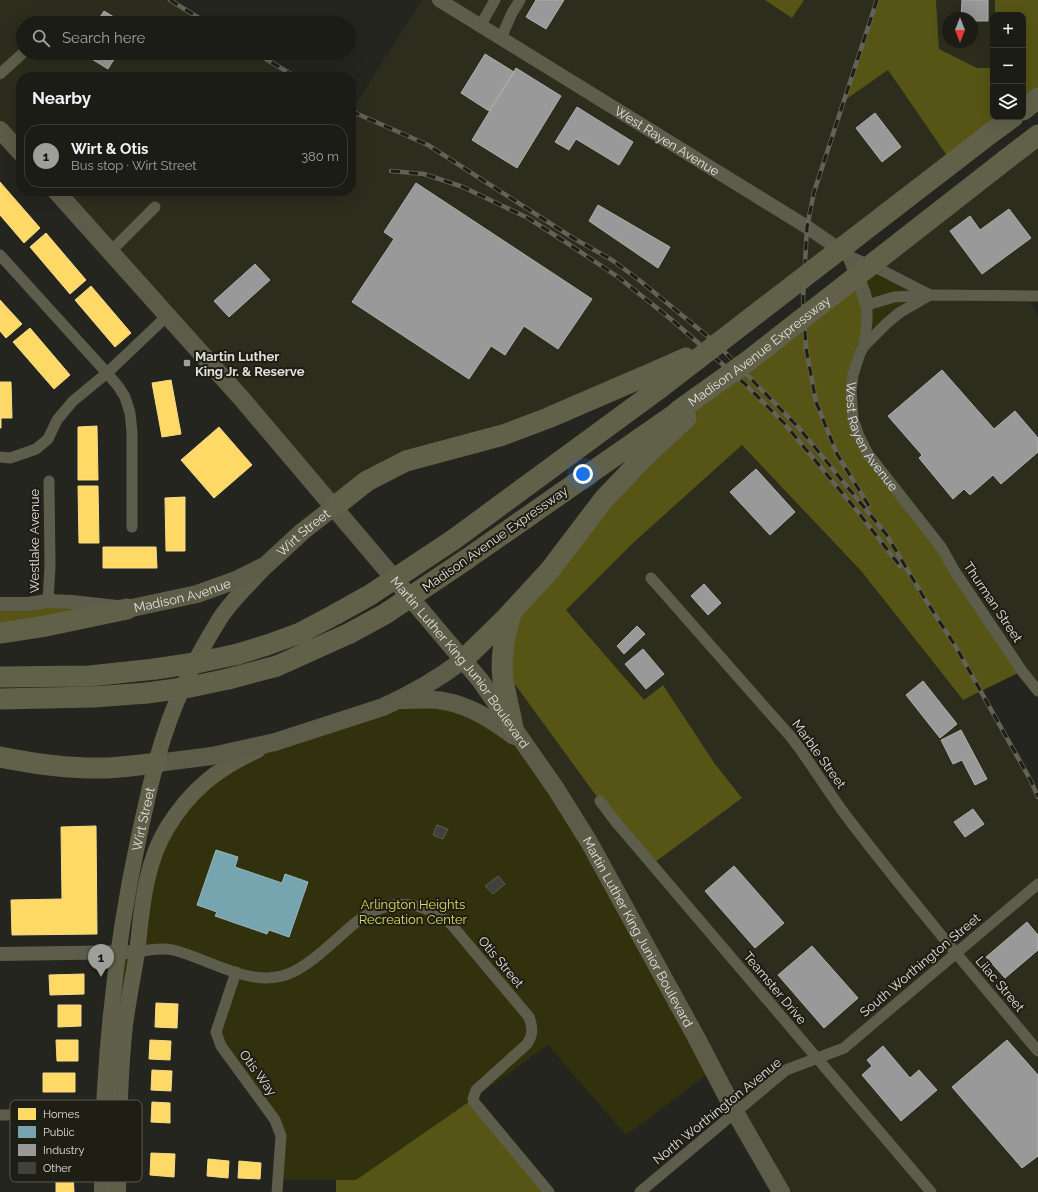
<!DOCTYPE html>
<html lang="en">
<head>
<meta charset="utf-8">
<style>
  :root { --surface:#1c1c17; --page:#292924; --text:#f1f3f6; --muted:#a0a1a1; --line:#3a3a36; --accent:#9f9f99 }
  body { margin:0; font-family:Raleway,sans-serif; background:var(--page); color:var(--text) }
  .controls { position:absolute; right:12px; top:12px; display:grid; overflow:hidden; border-radius:8px; box-shadow:0 4px 16px #0002 }
  .controls button { width:36px; height:36px; display:grid; place-items:center; padding:0; border:0; border-bottom:1px solid var(--line); background:var(--surface); color:var(--text); font:20px sans-serif }
  .compass { position:absolute; left:942px; top:12px; width:36px; height:36px; border-radius:50%; background:var(--surface); box-shadow:0 4px 16px #0002; rotate:180deg }
  .you { position:absolute; left:583px; top:474px; width:14px; height:14px; margin:-10px; border:3px solid #fff; border-radius:50%; background:#1a73e8; box-shadow:0 0 0 6px #1a73e833 }
  .badge { display:grid; place-items:center; width:26px; height:26px; border-radius:50%; background:var(--accent); color:#111; font-size:13px; font-weight:700 }
  .pin { position:absolute; translate:-50% -33px; filter:drop-shadow(0 1px 2px #0008) }
  .pin::after { content:''; position:absolute; top:21px; width:14px; height:12px; background:inherit; clip-path:polygon(0 0,100% 0,50% 100%) }
  .list { margin:0; padding:0; list-style:none }
  h2 { display:flex; justify-content:space-between; align-items:center; height:52px; margin:0; padding:0 16px; font-size:17px }
  h2 small { font-size:13px; font-weight:400; color:var(--muted) }
  .list li { display:grid; grid-template-columns:26px 1fr auto; gap:12px; align-items:center; box-sizing:border-box; height:64px; margin:0 8px 8px; padding:0 8px; border:1px solid var(--line); border-radius:16px }
  .list b { display:block; font-size:15px; white-space:nowrap }
  .list p { margin:0; font-size:13px; white-space:nowrap; color:var(--muted) }
  .list em { font-size:13px; font-style:normal; color:var(--muted) }
  .icon { flex:none; width:22px; height:22px; fill:none; stroke:currentColor; stroke-width:2; stroke-linecap:round; stroke-linejoin:round }
  .map { position:relative; flex:none; width:1038px; height:1192px; overflow:hidden }
  .search { position:absolute; background:var(--surface); box-shadow:0 4px 16px #0002; left:16px; top:16px; width:340px; height:44px; display:flex; align-items:center; gap:10px; box-sizing:border-box; padding:0 14px; border-radius:22px; color:var(--muted); font-size:15px }
  .panel { position:absolute; background:var(--surface); box-shadow:0 4px 16px #0002; left:16px; top:72px; width:340px; height:124px; border-radius:16px }
  .map>svg:first-child { display:block }
  .built { fill:#2c2d1d; fill-rule:evenodd }
  .green { fill:#31310d }
  .forest { fill:#565516 }
  .homes { fill:#ffd966; stroke:#f6db89 }
  .public { fill:#76a5af; stroke:#96b7bc }
  .industry { fill:#999; stroke:#aeafac }
  .building { fill:#41413c; stroke:#5a5a55 }
  .lines { fill:none; stroke-linecap:round; stroke-linejoin:round }
  .minor { stroke:#5d5d4b; stroke-width:11 }
  .tertiary { stroke:#5d5d4b; stroke-width:14 }
  .secondary { stroke:#5f5f4a; stroke-width:16 }
  .primary { stroke:#5c5c48; stroke-width:18 }
  .motorway { stroke:#61614a; stroke-width:21 }
  .rail-casing { stroke:#626258; stroke-width:4.5 }
  .rail { stroke:#1e1e14; stroke-width:3; stroke-dasharray:9; stroke-linecap:butt }
  .motorway-bridge { stroke:#61614a; stroke-width:21 }
  .poi-dot { fill:#9f9f99; stroke:#1e1e14; stroke-width:1.5 }
  .labels { text-anchor:middle; dominant-baseline:central; stroke-width:4; stroke-linejoin:round; paint-order:stroke }
  .street-label { font-size:13px; fill:#e0e1da; stroke:#1e1e14 }
  .poi-label { font-size:13px; font-weight:bold; fill:#e0e1da; stroke:#1e1e14; text-anchor:start }
  .park-label { font-size:13px; fill:#dcdb62; stroke:#1e1e14 }
  .key { fill:#1e1e14; stroke:#58584f; stroke-width:1 }
  .key-label { font-size:11px; fill:#e0e1da }
</style>
</head>
<body>
<div class="map">
<svg width="1038" height="1192" viewBox="0 0 1038 1192">
  <rect width="100%" height="100%" fill="#25251f"/>
  <!-- built -->
  <path class="built" d="M0,0h170l37,23h-184v30h233l40,24h-275v76l-21,-23z
    M422,0h343l27,18 12,-18h73l-32,99 43,-29 64,93 -235,181 -296,112 -87,51 -278,-316h295v-80z
    M936,0h59v15h-2v53h-16l-38,-19zM948,18h24v24h-24z
    M1038,135v161h-11l11,20v375l-161,-224 -25,-59 20,-143z
    M742,445l120,127 100,128 21,-9 9,15 46,92v394h-257l-257,-449 -21,-75 97,133 142,-3 -27,-34 -52,-79 -19,15 -78,-90 66,-66z"/>
  <!-- green -->
  <path class="green" d="M849,256l81,39 -66,51z
    M443,701l81,42 189,327 -87,65 -78,-90 -75,54 -117,81h-79l4,-44 -65,-104 20,-60 -64,-23 -35,3 -19,240h-16l17,-240h18l30,-124 59,-62 157,-59z"/>
  <!-- forest -->
  <path class="forest" d="M765,0h39l-12,18z
    M877,0h59l3,49 38,19h16v49h20l-61,46 -64,-93 -43,30z
    M995,0h43v94l-15,16v-95h-28z
    M857,277l10,28 -14,70 6,61 68,94 95,141 -59,29 -101,-128 -120,-127 -110,99 -66,66 78,90 19,-15 52,79 27,34 -91,67 -51,-64 -97,-133 4,-41 139,-172 102,-94z
    M0,604l127,5 -127,25z
    M473,1099l76,93h-213v-12h20z"/>
  <!-- homes -->
  <path class="homes" d="M0,182l40,46 -16,15 -24,-28z
    M46,233l40,47 -16,14 -40,-47z
    M91,286l40,47 -16,14 -40,-47z
    M0,300l22,24 -16,14 -6,-7z
    M30,328l40,47 -16,14 -41,-47z
    M171,380l10,54 -19,3 -10,-54z
    M0,382h11l1,36h-11v10h-1z
    M97,426l1,54h-20v-53z
    M219,427l33,38 -38,33 -33,-38z
    M78,486h20l1,57h-20z
    M185,497v54h-19l-1,-53z
    M103,547h53l1,21h-54z
    M96,826l1,108 -85,1 -1,-35 51,-1 -1,-72z
    M84,974v20l-34,1 -1,-20z
    M156,1003l22,1 -1,24 -22,-1z
    M58,1005h23v21l-23,1z
    M56,1040h22v21h-21z
    M150,1040l21,1 -1,19 -21,-1z
    M152,1070l20,1 -1,20 -20,-1z
    M43,1073h32v19h-32z
    M152,1102l18,1v20l-19,-1z
    M151,1153l24,1 -1,23 -24,-2z
    M208,1159l21,2 -1,17 -21,-2z
    M239,1161l22,2 -1,16 -22,-1z
    M73,1174l1,18h-18v-17z"/>
  <!-- public -->
  <path class="public" d="M216,850l22,7 -3,10 47,16 3,-9 23,8 -19,55 -20,-7 -2,4 -52,-18 2,-4 -20,-7z"/>
  <!-- industry -->
  <path class="industry" d="M536,0h28l-18,29 -20,-12z
    M962,0h26v21h-16v-3h-11z
    M104,11l20,12h-28z
    M82,53h36l-10,16z
    M485,54l29,18 -25,39 -28,-18z
    M516,68l45,28 -44,72 -45,-28z
    M577,107l56,35 -14,23 -43,-26 -7,11 -14,-8z
    M875,113l26,34 -19,15 -26,-34z
    M416,183l176,116 -34,50 -34,-23 -19,29 -14,-9 -22,33 -117,-77 42,-63 -10,-7z
    M598,205l72,42 -12,21 -69,-47z
    M1009,209l22,29 -49,36 -32,-43 20,-15 10,14z
    M255,264l15,16 -41,37 -15,-16z
    M942,370l52,59 21,-18 23,27v14l-37,32 -8,-9 -23,20 -6,-6 -11,10 -34,-41 3,-3 -34,-39z
    M756,469l39,43 -25,23 -40,-43z
    M704,584l17,19 -13,12 -17,-19z
    M637,626l8,8 -21,20 -7,-8z
    M643,649l21,25 -18,15 -21,-25z
    M923,681l34,43 -17,14 -34,-43z
    M961,730l26,49 -12,6 -13,-25 -9,4 -12,-24z
    M973,809l11,15 -19,13 -11,-15z
    M734,866l50,57 -29,25 -50,-57z
    M1027,922l11,13v15l-33,28 -19,-21z
    M812,946l46,52 -34,30 -46,-53z
    M1007,1040l31,35v81l-16,12 -70,-81z
    M883,1046l27,32 9,-8 18,20 -36,31 -39,-46 10,-9 -5,-6z"/>
  <!-- building -->
  <path class="building" d="M437,825l11,4 -5,10 -10,-4z
    M498,876l7,8 -12,10 -8,-8z"/>
  <g class="lines">
    <!-- minor -->
    <g class="minor">
      <path d="M480,26l15,-26"/>
      <path d="M501,38l11,-25 8,-13"/>
      <path d="M0,74l23,-21"/>
      <path d="M110,252l45,-45"/>
      <path d="M0,255l107,118 11,13 7,11 5,16 2,19v95"/>
      <path d="M849,256l34,15 47,24"/>
      <path id="s1" d="M930,295l-31,18 -12,10 -23,23 -4,7 -7,22 -2,16 2,28 6,17 9,18 73,93 13,23 68,101 16,20"/>
      <path d="M864,346l3,-25v-16l27,-8 36,-2 108,1"/>
      <path d="M0,457l10,1 12,-4 14,-5 12,-10 9,-19 16,-19 34,-28 60,-57"/>
      <path d="M651,578l140,159c21,27 38,57 59,84 60,78 124,154 188,230"/>
      <path d="M48,601l2,-35 -1,-85"/>
      <path d="M600,801l15,20 316,371"/>
      <path d="M137,952c10,-2 27,-4 36,-2 38,9 80,41 120,22 22,-11 43,-33 62,-49 33,-25 63,-25 96,1l78,93c4,11 4,18 -2,27l-51,46 -3,9 1,3 75,90"/>
      <path d="M236,972l-20,60 5,14 54,74 6,16 -4,56"/>
      <path d="M0,1115l104,-1"/>
      <path d="M640,1192l146,-122 58,-22 194,-164"/>
    </g>
    <!-- tertiary -->
    <g class="tertiary">
      <path id="s2" d="M439,0l368,227 42,29 14,35 4,14"/>
      <path d="M0,604h28l20,-3 24,1 45,5"/>
      <path d="M0,954l137,-2"/>
    </g>
    <!-- secondary -->
    <g class="secondary">
      <path id="s3" d="M102,1192c1,-34 1,-69 3,-103 5,-85 16,-170 34,-253 8,-35 15,-72 27,-106 13,-39 32,-76 53,-110 12,-20 31,-36 46,-53"/>
      <path d="M118,1192c1,-56 1,-111 7,-167 3,-24 8,-48 12,-72 5,-43 7,-87 30,-125 23,-38 51,-60 91,-78"/>
    </g>
    <!-- primary -->
    <g class="primary">
      <path d="M0,130l21,23"/>
      <path id="s4" d="M56,191l186,208 238,281 76,109 33,53 107,195 39,75 46,80"/>
      <path id="s5" d="M127,609l70,-15 39,-14 30,-15 37,-34 31,-24"/>
      <path d="M401,700c14,0 29,-2 43,1 27,5 48,19 70,35"/>
      <path d="M157,763l55,-7 63,-14 108,-35c29,-13 55,-28 80,-47"/>
    </g>
    <!-- motorway -->
    <path class="motorway" d="M1023,110l15,-12
      M991,133l22,-16
      M1008,158l30,-23
      M334,507l33,-26 39,-20 97,-26 45,-17 95,-41
      M453,540l207,-152
      M467,559l208,-145
      M511,613c-6,22 -11,44 -8,67 3,16 7,32 10,48
      M0,633l46,-7 81,-17
      M238,654l29,-9 33,-12 36,-19
      M463,660l42,-41 45,-49 54,-71 42,-44 40,-37
      M0,677l90,-1 65,-7
      M228,679l49,-13 73,-33
      M0,699l93,-2 54,-4
      M0,757c35,7 71,12 107,11 17,-1 33,-3 50,-5"/>
    <!-- rail casing -->
    <g class="rail-casing">
      <path id="rail" d="M170,0l37,23
        M256,53l40,24
        M351,111l77,34 145,93 39,22 27,20 78,64 82,84 87,106 37,62 33,51 75,134 7,16
        M391,171l33,3 39,13 65,31 39,25 51,34 54,43 73,64 39,39 74,89 42,54
        M869,506l-32,-52 -21,-52 -10,-54 -3,-49 4,-72 7,-35 63,-192"/>
    </g>
    <!-- rail -->
    <use href="#rail" class="rail"/>
    <!-- motorway-bridge -->
    <g class="motorway-bridge">
      <path d="M643,377l43,-19"/>
      <path d="M660,388l331,-255"/>
      <path id="s6" d="M678,411l70,-50 260,-203"/>
      <path d="M336,614l34,-19 83,-55"/>
      <path d="M350,633l35,-19 82,-55"/>
      <path d="M155,669l46,-7 37,-8"/>
      <path d="M147,693l43,-6 38,-8"/>
    </g>
  </g>
  <!-- markers -->
  <rect class="poi-dot" x="183" y="359" width="8" height="8" rx="2"/>
  <g class="labels">
    <!-- street labels -->
    <g class="street-label">
      <text stroke="none"><textPath href="#s2" startOffset="268">West Rayen Avenue</textPath></text>
      <text stroke="none"><textPath href="#s6" startOffset="101">Madison Avenue Expressway</textPath></text>
      <text stroke="none"><textPath href="#s1" startOffset="182">West Rayen Avenue</textPath></text>
      <text stroke="none"><textPath href="#s5" startOffset="196">Wirt Street</textPath></text>
      <text transform="translate(495 539) rotate(-35)">Madison Avenue Expressway</text>
      <text transform="translate(34 541) rotate(-90)">Westlake Avenue</text>
      <text stroke="none"><textPath href="#s5" startOffset="57">Madison Avenue</textPath></text>
      <text transform="translate(993 602) rotate(56)">Thurman Street</text>
      <text stroke="none"><textPath href="#s4" startOffset="621">Martin Luther King Junior Boulevard</textPath></text>
      <text transform="translate(819 754) rotate(54)">Marble Street</text>
      <text stroke="none"><textPath href="#s3" startOffset="376">Wirt Street</textPath></text>
      <text stroke="none"><textPath href="#s4" startOffset="945">Martin Luther King Junior Boulevard</textPath></text>
      <text transform="translate(501 962) rotate(50)">Otis Street</text>
      <text transform="translate(920 965) rotate(-40)">South Worthington Street</text>
      <text transform="translate(1000 984) rotate(50)">Lilac Street</text>
      <text transform="translate(775 988) rotate(50)">Teamster Drive</text>
      <text transform="translate(258 1073) rotate(54)">Otis Way</text>
      <text transform="translate(717 1111) rotate(-39)">North Worthington Avenue</text>
    </g>
    <!-- poi labels -->
    <g class="poi-label">
      <text x="195" y="356">Martin Luther<tspan x="195" dy="15">King Jr. &amp; Reserve</tspan></text>
    </g>
    <!-- park labels -->
    <g class="park-label">
      <text x="413" y="904">Arlington Heights<tspan x="413" dy="15">Recreation Center</tspan></text>
    </g>
  </g>
  <!-- legend -->
  <rect x="10" y="1100" width="132" height="82" rx="6" class="key"/>
  <rect x="18" y="1108" width="18" height="12" fill="#ffd966"/>
  <rect x="18" y="1126" width="18" height="12" fill="#76a5af"/>
  <rect x="18" y="1144" width="18" height="12" fill="#999"/>
  <rect x="18" y="1162" width="18" height="12" fill="#41413c"/>
  <g class="key-label">
    <text x="43" y="1118">Homes</text>
    <text x="43" y="1136">Public</text>
    <text x="43" y="1154">Industry</text>
    <text x="43" y="1172">Other</text>
  </g>
</svg>
<div class="controls">
<button>+</button>
<button>−</button>
<button><svg class="icon" aria-label="layers" viewBox="0 0 24 24"><path d="M12 4l9 5-9 5-9-5zM3 14l9 5 9-5"/></svg></button>
</div>
<svg class="compass" viewBox="-18 -18 36 36"><path d="M0-13l5 13h-10z" fill="#e53935"/><path d="M0 13l5-13h-10z" fill="#a0a1a1"/></svg>
<div class="you"></div>
<div class="pin badge" style="left:101px;top:977px">1</div>
<div class="search"><svg class="icon" aria-label="search" viewBox="0 0 24 24"><circle cx="10" cy="10" r="6"/><path d="M15 15l6 6"/></svg>Search here</div>
<section class="panel">
<h2>Nearby<small></small></h2>
<ul class="list">
<li><span class="badge">1</span><div><b>Wirt &amp; Otis</b><p>Bus stop · Wirt Street</p></div><em>380 m</em></li>
</ul>
</section>
</div>
</body>
</html>
